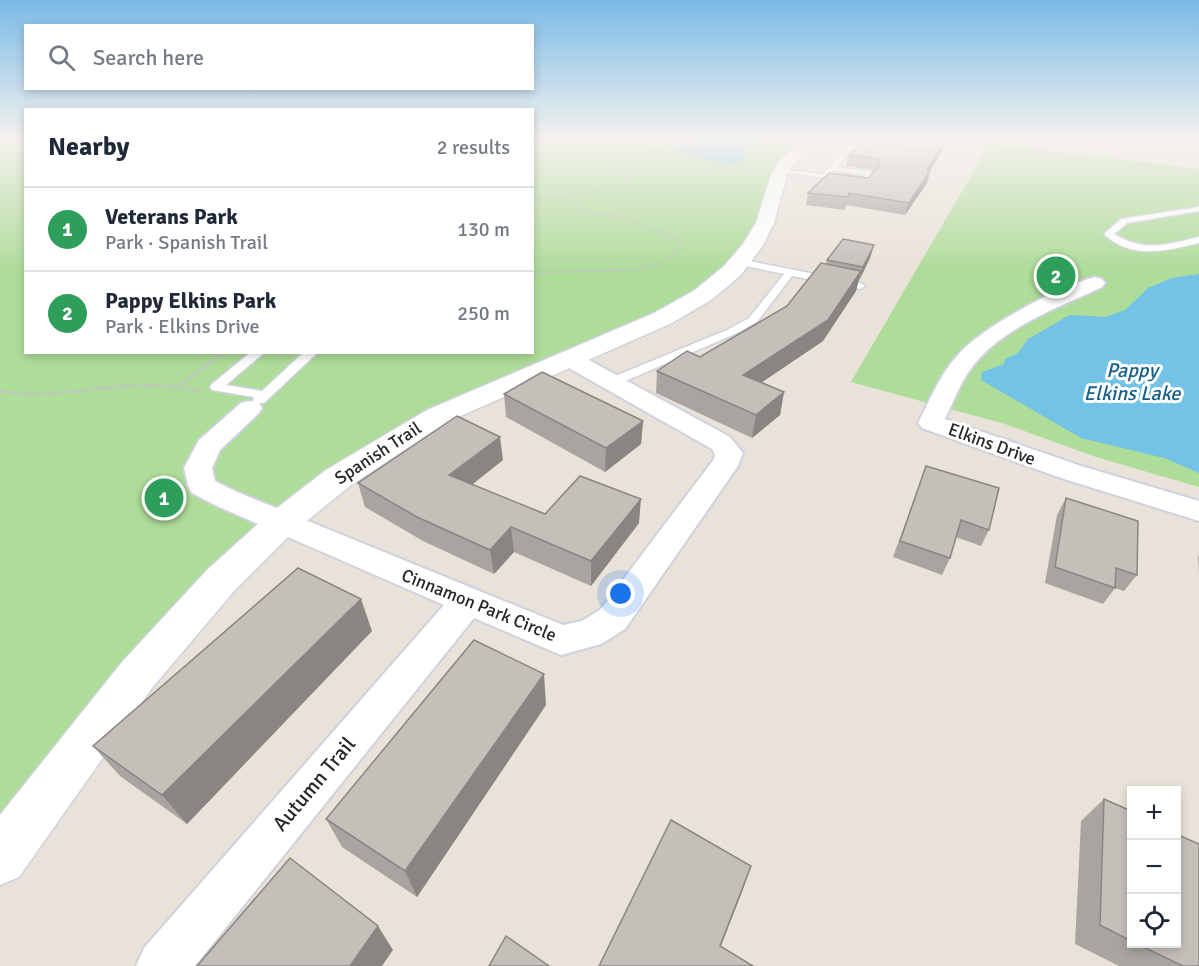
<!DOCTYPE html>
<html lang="en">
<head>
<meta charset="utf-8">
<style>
  :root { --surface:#fff; --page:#f2f2f3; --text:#1f2937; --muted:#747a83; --line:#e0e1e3; --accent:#111827 }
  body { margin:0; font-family:Signika,sans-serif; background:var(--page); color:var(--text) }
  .controls { position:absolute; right:18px; bottom:18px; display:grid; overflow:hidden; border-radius:0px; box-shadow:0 3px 9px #0003 }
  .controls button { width:54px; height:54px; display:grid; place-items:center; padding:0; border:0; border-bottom:2px solid var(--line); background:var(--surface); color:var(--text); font:30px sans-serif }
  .you { position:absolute; left:621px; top:594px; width:21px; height:21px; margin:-15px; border:4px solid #fff; border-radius:50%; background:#1a73e8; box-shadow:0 0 0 9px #1a73e833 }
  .badge { display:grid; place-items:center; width:39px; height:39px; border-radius:50%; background:var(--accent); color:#fff; font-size:20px; font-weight:700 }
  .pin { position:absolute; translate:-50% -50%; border:3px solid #fff; box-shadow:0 2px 6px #0006 }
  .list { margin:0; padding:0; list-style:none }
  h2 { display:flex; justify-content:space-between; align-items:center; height:78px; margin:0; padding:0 24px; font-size:26px }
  h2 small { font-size:20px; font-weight:400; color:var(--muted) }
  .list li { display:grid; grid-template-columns:39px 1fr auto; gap:18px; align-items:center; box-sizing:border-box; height:84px; padding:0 24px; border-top:2px solid var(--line) }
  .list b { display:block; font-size:22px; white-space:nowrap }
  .list p { margin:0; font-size:20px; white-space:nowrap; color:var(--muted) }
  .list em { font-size:20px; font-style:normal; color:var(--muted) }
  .icon { flex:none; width:33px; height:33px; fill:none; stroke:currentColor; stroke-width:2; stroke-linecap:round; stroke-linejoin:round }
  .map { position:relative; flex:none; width:1199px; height:966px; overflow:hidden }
  .search { position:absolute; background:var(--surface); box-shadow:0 3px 9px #0003; left:24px; top:24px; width:510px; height:66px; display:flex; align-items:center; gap:15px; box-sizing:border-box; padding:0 21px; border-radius:0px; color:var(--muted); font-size:22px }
  .panel { position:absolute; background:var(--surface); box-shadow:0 3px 9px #0003; left:24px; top:108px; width:510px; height:246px; border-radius:0px }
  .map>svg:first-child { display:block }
  .green { fill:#aedc99 }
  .water { fill:#72c3e5 }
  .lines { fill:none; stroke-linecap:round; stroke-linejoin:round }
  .lane-casing { stroke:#cfd1df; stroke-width:3 }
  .street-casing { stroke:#cfd1df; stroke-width:4 }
  .secondary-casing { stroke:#cfd1df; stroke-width:3 }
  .path-far2 { stroke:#c3c3c3; stroke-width:1.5; stroke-dasharray:2 1.5; stroke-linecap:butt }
  .path-far1 { stroke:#c3c3c3; stroke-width:2; stroke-dasharray:3 1.5; stroke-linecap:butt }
  .path { stroke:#c3c3c3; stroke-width:3; stroke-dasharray:4 2; stroke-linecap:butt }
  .lane { fill:#fff; fill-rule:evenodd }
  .street { fill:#fff; fill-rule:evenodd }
  .secondary { fill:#fff; fill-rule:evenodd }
  .wall { fill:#a9a49f }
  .shaded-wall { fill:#898682 }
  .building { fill:#c4bfb9; stroke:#898682; stroke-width:1.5 }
  .labels { text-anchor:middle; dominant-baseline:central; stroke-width:6; stroke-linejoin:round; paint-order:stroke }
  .street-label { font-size:18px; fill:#272727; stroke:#fff }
  .water-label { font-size:20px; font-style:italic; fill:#16608c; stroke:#fff }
  .near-street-label { font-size:21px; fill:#272727; stroke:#fff }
</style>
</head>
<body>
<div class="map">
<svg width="1199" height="966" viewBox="0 0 1199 966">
  <rect width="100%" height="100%" fill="#e9e2d9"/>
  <!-- green -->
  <path class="green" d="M0,138h25l1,214h506l1,-214h275l-34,54 -22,55 -89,71 -226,98 -216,164 -221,280z
    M990,143l209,26v318l-103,-30 -91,-33 -154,-42z"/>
  <!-- water -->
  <path class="water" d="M699,138h71l-22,11 -5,13c-15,4 -58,-5 -72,-13v-1z
    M1199,274v199l-35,-15 -83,-20 -100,-58 1,-8 22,-8 1,-5 13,-6 10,-14 42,-24 36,2 19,-7 23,-22 24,-10z"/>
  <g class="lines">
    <!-- lane casing -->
    <g class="lane-casing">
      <path id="lane" d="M883,138h20l2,7 -10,10 -43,-6 -15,18 37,5v4l-11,12 -15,-3 10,-2 8,-8 -32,-5 -9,8 -48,-7 4,-2 42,5 25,-28 45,5 6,-6 -2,-4z
        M1006,138h24l-3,2z
        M1199,207v4l-72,12 -13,11c31,18 52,11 85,3v6c-33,8 -68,17 -95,-9l17,-15z
        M739,259l121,24 5,3 -5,3 -68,-13 -35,46 -22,12 -119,51h-8l-2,-3 2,-3 119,-49 22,-12 35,-44 -48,-10 -2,-2z
        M251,352h14l-39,33 36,6 42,-39h14l-54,51h-10l-1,-3 1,-3 -42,-7 -2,-3 2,-3z"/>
    </g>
    <!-- street casing -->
    <g class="street-casing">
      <path id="street" d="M1095,277l7,2 3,4 -3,4c-44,21 -103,41 -132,83 -11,15 -17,33 -25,49l136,47 118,35v20l-138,-43 -139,-50 -4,-5c12,-23 22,-49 40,-68 24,-28 101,-69 137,-78z
        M568,351l8,2 154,84 13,16 -5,13 -113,163 -24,15 -40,11 -87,-37 -279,348h-59l8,-18 300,-343 -227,-99 -25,-13 -4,-7 -4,-18 15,-28 42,-37 9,-2 9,2 3,5 -3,5 -39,37 -8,18 3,13 22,11 326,133 19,-4 19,-12 113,-150 1,-5 -3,-5 -152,-86 -3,-5 3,-5z"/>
    </g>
    <!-- secondary casing -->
    <g class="secondary-casing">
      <path id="secondary" d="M803,138h15l-26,28 -5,9 -13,48 -12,24 -22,29 -29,24 -39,23 -225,99 -97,64 -57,46 -58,58 -83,98 -133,189 -19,8v-70l122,-153 85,-92 62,-56 57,-44 101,-60 227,-97 41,-23 29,-24 19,-22 13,-21 15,-48 8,-14z"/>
    </g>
    <!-- path-far2 -->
    <path class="path-far2" d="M561,198l21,12
      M532,200l29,-2 69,-14 2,-2 -11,-7 -5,-8 51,-21 10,-8"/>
    <!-- path-far1 -->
    <path class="path-far1" d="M532,273l108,-4 22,-5 20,-17 1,-4 -5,-5 -56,-20 -36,-6 -7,-4"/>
    <!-- path -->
    <path class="path" d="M180,385l45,-33
      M0,391c32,6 64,1 96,-2 36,-4 71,-5 106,2"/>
    <!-- lane -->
    <use href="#lane" class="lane"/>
    <!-- street -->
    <use href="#street" class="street"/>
    <!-- secondary -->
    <use href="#secondary" class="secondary"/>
  </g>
  <!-- wall -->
  <path class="wall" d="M869,138h28l-3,8h4l6,-6v-2h46l-20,33 -3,12 -22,32 -59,-10 -1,5 -39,-5 2,-12 60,-15 6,-8 -28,-4 3,-11 19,-13z
    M1090,138h29l-1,4z
    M874,245l-4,13 -11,22 -3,11 -33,50 -61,41 22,10 -4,23 -28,23 -96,-45 1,-22 43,-14 87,-51 39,-42 1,-4z
    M504,394l139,27 -2,23 -36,28 -99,-55z
    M503,460l-31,24 73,30 94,9 -48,63 -77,-34 -20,22 -71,-33 -58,-34 -7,-24z
    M926,466l63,64 -8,16 -25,-9 -6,21 -8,17 -49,-18z
    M1066,498l71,77 -13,16 -9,-3 -12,16 -58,-21 12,-68z
    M1199,555v19l-1,-17z
    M372,631l-185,193 -67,-48 -27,-30z
    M546,705l-129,192 -75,-50 -16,-28z
    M1104,799l27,12v133h45l23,22h-80l-44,-22 6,-123z"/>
  <!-- shaded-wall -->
  <path class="shaded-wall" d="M895,138h2l-2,5 -3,6z
    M947,138h3l-20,33 -3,12 -22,32 4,-12 18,-33z
    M874,245l-4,13 -11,23 4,-14z
    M861,271l-5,20 -33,50 -83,56 3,-22z
    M784,392l-4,23 -28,23 4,-23z
    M643,421l-2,23 -36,28 1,-24z
    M500,437l3,23 -49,39 -5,-24z
    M641,499l-2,24 -48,63v-25z
    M511,527l3,25 -20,22 -4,-24z
    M361,599l11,32 -185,193 -25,-29z
    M544,674l2,31 -129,192 -12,-26z
    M751,866l-9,26 -29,74 7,-20z
    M378,926l15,24 -11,16h-32z"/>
  <!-- building -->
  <path class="building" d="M907,138h40l-20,32 3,1 -21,32 -60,-10 -1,4 -40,-4 21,-20 39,5 11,-12v-7l-30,-4 14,-13 35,4z
    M843,239l31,6 -11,22 -36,-7z
    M821,263l40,8 -33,49 -85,55 41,17 -28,23 -99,-44 30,-20 13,6 87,-51z
    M542,372l101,49 -37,27 -102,-54z
    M457,416l43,21 -51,38 96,39 35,-38 61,23 -50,62 -80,-34 -21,23 -73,-33 -59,-34z
    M926,466l73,22 -10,42 -28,-10 -11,38 -50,-17z
    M1066,498l72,23 -1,54 -21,-7 -1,20 -60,-21z
    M298,568l63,31 -199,196 -69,-49z
    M474,640l70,34 -139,197 -79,-52z
    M1104,799l27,12v130l-31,-16z
    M671,820l80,46 -31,80 33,20h-154z
    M1176,834l23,10v122h-16l-46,-22h39z
    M290,858l88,68 -28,40h-153z
    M506,936l43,30h-60z"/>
  <!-- sky -->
  <linearGradient id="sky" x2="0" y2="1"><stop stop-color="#79bae7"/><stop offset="0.51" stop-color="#f5f2ee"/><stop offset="1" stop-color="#f5f2ee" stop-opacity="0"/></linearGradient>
  <rect width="1199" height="273" fill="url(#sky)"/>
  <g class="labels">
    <!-- street labels -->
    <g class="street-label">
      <text transform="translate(992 444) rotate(20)">Elkins Drive</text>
      <text transform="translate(378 453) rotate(-33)">Spanish Trail</text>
      <text transform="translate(479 605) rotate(22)">Cinnamon Park Circle</text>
    </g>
    <!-- water labels -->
    <g class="water-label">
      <text x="1132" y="370">Pappy<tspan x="1132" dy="23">Elkins Lake</tspan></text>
    </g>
    <!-- near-street labels -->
    <g class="near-street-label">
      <text transform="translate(314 784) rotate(-50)">Autumn Trail</text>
    </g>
  </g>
</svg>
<div class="controls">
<button>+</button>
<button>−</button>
<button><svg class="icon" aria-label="locate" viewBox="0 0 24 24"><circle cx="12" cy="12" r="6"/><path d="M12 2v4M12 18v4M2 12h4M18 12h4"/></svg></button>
</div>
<div class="you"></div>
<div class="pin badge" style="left:164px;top:498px;background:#2e9e5b">1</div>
<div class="pin badge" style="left:1056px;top:276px;background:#2e9e5b">2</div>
<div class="search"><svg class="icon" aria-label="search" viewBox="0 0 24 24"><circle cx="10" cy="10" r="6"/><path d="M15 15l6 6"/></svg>Search here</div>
<section class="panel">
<h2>Nearby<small>2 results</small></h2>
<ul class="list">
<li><span class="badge" style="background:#2e9e5b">1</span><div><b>Veterans Park</b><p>Park · Spanish Trail</p></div><em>130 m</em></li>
<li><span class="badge" style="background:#2e9e5b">2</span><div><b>Pappy Elkins Park</b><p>Park · Elkins Drive</p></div><em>250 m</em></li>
</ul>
</section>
</div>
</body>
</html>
